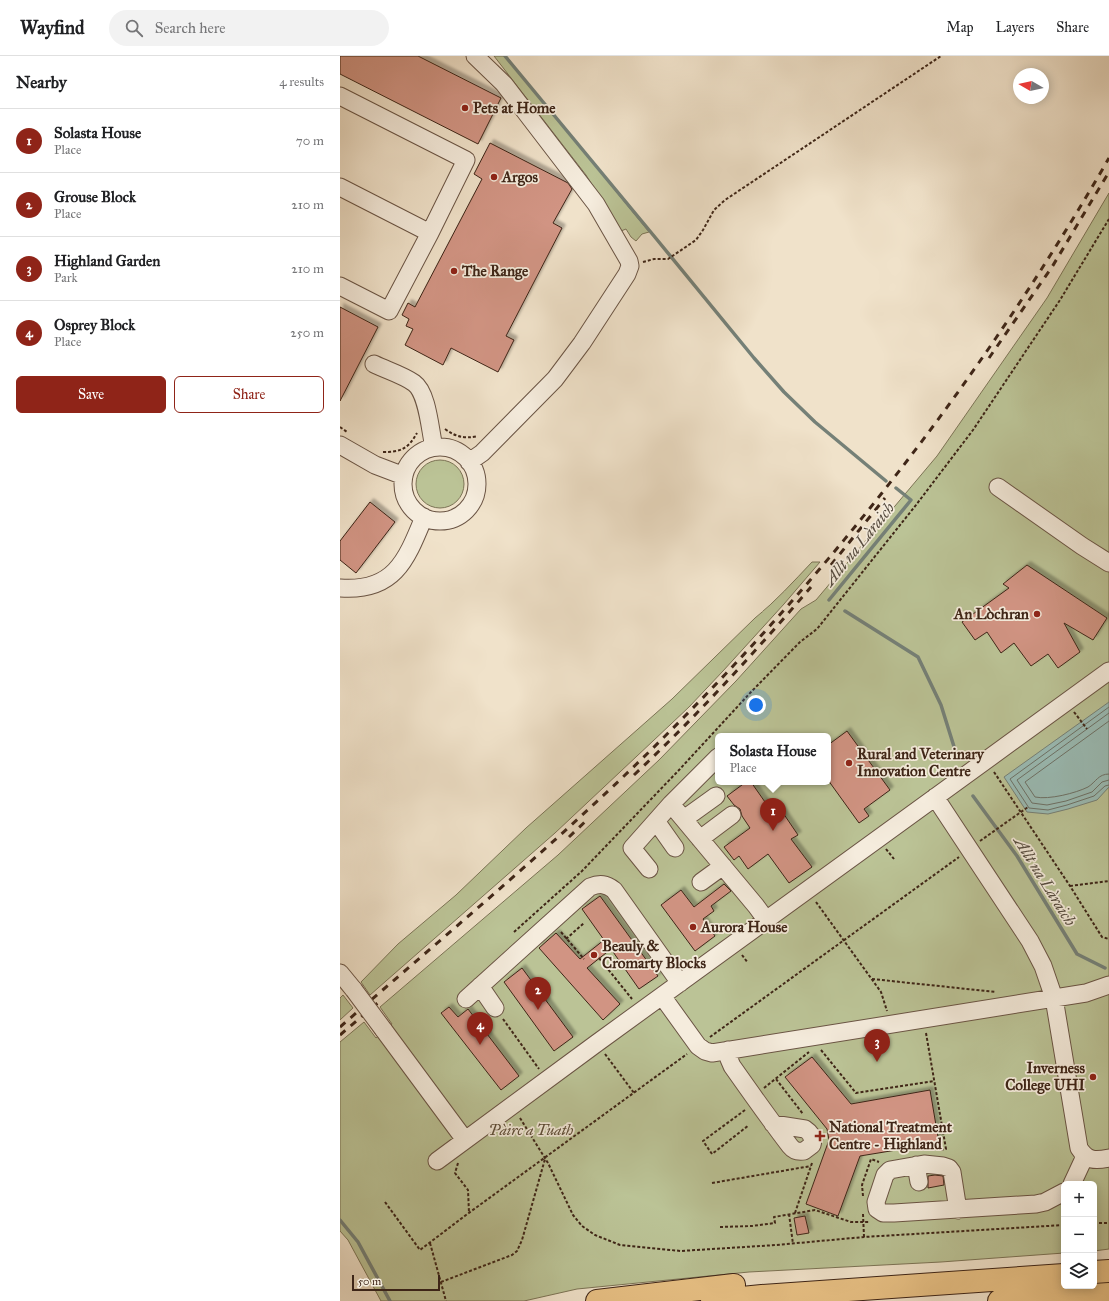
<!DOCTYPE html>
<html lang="en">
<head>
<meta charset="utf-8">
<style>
  :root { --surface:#fff; --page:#f2f2f2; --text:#202124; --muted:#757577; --line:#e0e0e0; --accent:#8f2418 }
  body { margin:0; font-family:"IM FELL Great Primer",serif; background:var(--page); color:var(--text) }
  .controls { position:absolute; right:12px; bottom:12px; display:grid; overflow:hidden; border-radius:6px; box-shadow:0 2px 10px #0003 }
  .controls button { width:36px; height:36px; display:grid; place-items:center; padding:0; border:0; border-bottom:1px solid var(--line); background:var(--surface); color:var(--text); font:20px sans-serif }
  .compass { position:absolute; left:673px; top:12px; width:36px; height:36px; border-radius:50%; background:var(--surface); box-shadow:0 2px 10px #0003; rotate:279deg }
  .scale { position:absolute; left:12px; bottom:10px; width:88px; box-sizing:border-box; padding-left:4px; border:2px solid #3e2517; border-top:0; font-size:11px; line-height:14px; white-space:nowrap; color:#3e2517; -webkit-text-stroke:3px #f5ecdd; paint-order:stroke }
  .you { position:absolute; left:416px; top:649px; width:14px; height:14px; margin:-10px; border:3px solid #fff; border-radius:50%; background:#1a73e8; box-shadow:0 0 0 6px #1a73e833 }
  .badge { display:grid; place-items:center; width:26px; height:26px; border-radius:50%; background:var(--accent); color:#fff; font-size:13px; font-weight:700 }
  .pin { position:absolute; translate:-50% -33px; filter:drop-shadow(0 1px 2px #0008) }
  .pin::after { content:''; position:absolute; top:21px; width:14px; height:12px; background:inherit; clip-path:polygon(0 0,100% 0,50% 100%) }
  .popup { position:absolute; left:375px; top:677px; width:116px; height:52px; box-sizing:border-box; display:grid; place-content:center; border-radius:6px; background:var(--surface); filter:drop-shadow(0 1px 3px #0005); font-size:13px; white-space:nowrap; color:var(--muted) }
  .popup b { font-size:15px; color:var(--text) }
  .popup::after { content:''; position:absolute; left:50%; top:100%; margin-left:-8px; border:8px solid transparent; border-top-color:var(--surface) }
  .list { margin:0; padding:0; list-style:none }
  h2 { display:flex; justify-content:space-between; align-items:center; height:52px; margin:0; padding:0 16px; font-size:17px }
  h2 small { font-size:13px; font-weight:400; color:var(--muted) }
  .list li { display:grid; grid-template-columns:26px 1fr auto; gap:12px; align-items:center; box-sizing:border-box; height:64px; padding:0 16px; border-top:1px solid var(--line) }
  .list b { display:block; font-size:15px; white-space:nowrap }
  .list p { margin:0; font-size:13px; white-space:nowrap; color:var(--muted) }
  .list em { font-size:13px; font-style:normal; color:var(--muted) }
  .actions { display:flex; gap:8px; padding:12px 16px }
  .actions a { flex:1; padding:9px 0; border:1px solid var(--accent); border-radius:6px; text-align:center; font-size:14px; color:var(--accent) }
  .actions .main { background:var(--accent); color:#fff }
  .icon { flex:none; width:22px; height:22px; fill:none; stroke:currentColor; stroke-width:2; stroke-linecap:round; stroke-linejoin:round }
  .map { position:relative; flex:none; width:769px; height:1245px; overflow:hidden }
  header { display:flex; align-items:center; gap:24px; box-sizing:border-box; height:56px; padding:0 20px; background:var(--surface); border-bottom:1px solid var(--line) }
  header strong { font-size:19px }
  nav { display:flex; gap:22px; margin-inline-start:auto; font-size:14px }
  .search { width:280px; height:36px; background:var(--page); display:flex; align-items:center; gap:10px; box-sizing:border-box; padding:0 14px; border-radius:22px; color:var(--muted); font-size:15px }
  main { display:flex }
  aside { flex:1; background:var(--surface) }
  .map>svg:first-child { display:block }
  .green { fill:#bbc396; stroke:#7c7456; fill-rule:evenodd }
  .water { fill:#9abdb7; stroke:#758077 }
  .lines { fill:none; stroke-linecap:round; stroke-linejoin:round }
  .shore { stroke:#6c7167; stroke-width:1 }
  .stream { stroke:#758077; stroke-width:3.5 }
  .building { fill:#d19483; stroke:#3e2517; filter:url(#shadow) }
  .minor-casing { stroke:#6a5444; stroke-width:19 }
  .highway-casing { stroke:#3e2517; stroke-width:24 }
  .path { stroke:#3e2517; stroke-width:2; stroke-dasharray:3 2; stroke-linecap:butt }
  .minor { stroke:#f5ecdd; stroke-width:17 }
  .highway { stroke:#e8c185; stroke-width:22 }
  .rail { stroke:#3e2517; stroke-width:3; stroke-dasharray:7 7; stroke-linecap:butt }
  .minor-bridge-casing { stroke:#6a5444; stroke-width:19; stroke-linecap:butt }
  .minor-bridge { stroke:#f5ecdd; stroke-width:17 }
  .poi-dot { fill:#8f2418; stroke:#f5ecdd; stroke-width:1.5 }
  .labels { text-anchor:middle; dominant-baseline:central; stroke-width:3.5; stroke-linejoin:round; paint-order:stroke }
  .poi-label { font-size:15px; font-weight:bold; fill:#3e2517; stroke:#f5ecdd; text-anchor:start }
  .park-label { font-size:15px; font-style:italic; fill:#5d4c37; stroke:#f5ecdd }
  .water-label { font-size:16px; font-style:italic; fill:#554b3f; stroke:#f5ecdd }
</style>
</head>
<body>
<header>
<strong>Wayfind</strong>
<div class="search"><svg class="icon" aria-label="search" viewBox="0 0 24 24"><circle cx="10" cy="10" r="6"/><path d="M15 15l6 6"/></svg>Search here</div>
<nav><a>Map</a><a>Layers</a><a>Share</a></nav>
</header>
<main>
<aside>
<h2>Nearby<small>4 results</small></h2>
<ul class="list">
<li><span class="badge">1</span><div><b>Solasta House</b><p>Place</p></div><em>70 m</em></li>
<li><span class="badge">2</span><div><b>Grouse Block</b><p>Place</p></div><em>210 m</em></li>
<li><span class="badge">3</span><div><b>Highland Garden</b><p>Park</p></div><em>210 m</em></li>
<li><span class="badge">4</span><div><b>Osprey Block</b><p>Place</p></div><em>250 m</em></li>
</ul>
<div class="actions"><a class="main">Save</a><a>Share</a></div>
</aside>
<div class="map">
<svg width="769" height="1245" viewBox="0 0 769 1245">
  <defs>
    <filter id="shadow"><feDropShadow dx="3.5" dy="-3.5" stdDeviation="1" flood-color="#0004"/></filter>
  </defs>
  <rect width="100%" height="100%" fill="#f0e2ca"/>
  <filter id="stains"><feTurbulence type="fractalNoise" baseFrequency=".005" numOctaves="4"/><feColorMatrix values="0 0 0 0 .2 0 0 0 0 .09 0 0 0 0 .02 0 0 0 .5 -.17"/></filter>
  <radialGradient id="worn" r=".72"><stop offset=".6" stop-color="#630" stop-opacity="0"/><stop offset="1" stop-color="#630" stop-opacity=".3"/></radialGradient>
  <!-- green -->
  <path class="green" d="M154,0h12l143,176 -7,2 -6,7 -5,-4 -5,-8 -5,2 -35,-56z
    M769,137v1056l-15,2v-67h-30v69l-123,9 -192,10 -172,17 -53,12h-143l-33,-61 -8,-9v-189l24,-20 12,16 16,-14 -12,-17 178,-152 101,-95 77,-79 65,-72 15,-9 121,-144 110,-158zM378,680h110v46h-110z
    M76 428a24 24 0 1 1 48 0a24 24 0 1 1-48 0Z
    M472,506h8l-36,42 -61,67 -34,36 -36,34 -98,92 -185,162 -9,-13 37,-38 58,-49 70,-67 146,-129 83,-81c21,-17 38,-36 57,-56z
    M3,939l10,13 -13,12v-22z"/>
  <!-- water -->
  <path class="water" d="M769,646v85l-12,13 -29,9 -20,5 -21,-2 -23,-35z"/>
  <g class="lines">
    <!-- shore -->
    <path class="shore" d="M769,651l-99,72 19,29 19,2 19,-5 27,-9 11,-10 4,-1
      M769,657l-92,67 15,23 15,2 19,-4 26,-9 10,-10 7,-2
      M769,665l-84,61 10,15c14,3 41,-4 53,-10 8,-5 10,-13 21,-13"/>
    <!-- stream -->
    <path class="stream" d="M165,0l149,180 100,122 30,34 31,30 71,59
      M489,544l82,-100 -15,-12
      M505,555l73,46 23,48 15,48
      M633,740l44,60 60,98 28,14
      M0,1164l18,22 32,59"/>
  </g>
  <!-- building -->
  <path class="building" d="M0,0h78l83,42 -23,46 -138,-70z
    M150,87l78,40 4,6 -19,34 9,5 -56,108 8,4 -16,32 -47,-24 -8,17 -38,-20 8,-16 -7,-3 3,-7 -7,-4 6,-12 7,4 67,-128 -8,-5z
    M0,251l38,20 -38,74z
    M30,446l25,20 -39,51 -16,-13v-19z
    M687,509l80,53 -14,22 -29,-17 16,29 -22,16 -10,-14 -17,12 -17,-23 -13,10 -14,-21 -12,8 -13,-18 47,-34 -6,-4z
    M507,675l43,59 -26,19 5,7 -10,7 -31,-43v-35z
    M406,726h5l21,30 7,-5 19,28 -7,4 21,28 -23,16 -21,-29 -20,15 -9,-13 -5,4 -10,-13 26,-19 -8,-12 -2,-7 -6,-4 -7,-9z
    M384,828l7,7 -20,15 3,5 -11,8 12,17 -20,15 -34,-46 20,-15 13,17z
    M260,840l58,80 -19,13 -28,-40 -24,19 33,36 -17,16 -64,-72 17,-15 24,26 24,-19 -22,-31z
    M182,912l51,69 -19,14 -50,-69z
    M109,951l9,10 10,-8 51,67 -18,14 -60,-77z
    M472,1001l39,47 79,-14 9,53 -79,13 -22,60 -32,-12 23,-64 -2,-11 -42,-52z
    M595,1119l8,1 1,9 -16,3v-12z
    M465,1160l4,17 -12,2 -3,-17z"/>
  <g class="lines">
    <!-- minor casing -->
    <g class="minor-casing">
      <path id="minor" d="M0,40l126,64 -36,73 -41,78 -49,-25
        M0,131l90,46
        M34,308c12,6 29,11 40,19 14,10 16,48 20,64
        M0,389l35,20 29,11
        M63 428a37 37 0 1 1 74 0a37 37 0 1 1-74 0Z
        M129,406l13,-9 73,-74 27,-36 45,-69 3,-8 -1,-5 -33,-57 -92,-120 -29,-28
        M658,431l84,59 27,17
        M0,532c54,4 66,-27 84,-71
        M595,741l95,144 13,25 11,32 25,150c8,13 16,13 30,10
        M331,748l47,-47
        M344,763l32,-23
        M316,765l19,27
        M360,783l32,-24
        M309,813l-17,-21 39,-44 85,102 11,15
        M361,826l22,-16
        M0,917l14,17
        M140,930l15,22
        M322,940l36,50 7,5 7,2 374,-60 23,-8
        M126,943l124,-112c10,-4 16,-3 24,3l66,93
        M43,973l82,111
        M388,994l1,9 3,7c19,27 38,54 58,80 4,5 8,6 14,5l8,-6c2,-7 -1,-12 -7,-16l-32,-5
        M97,1105l160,-118 512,-372
        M576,1109l3,17
        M732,1128l13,-28
        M618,1154l-6,-38 -3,-4 -6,-2 -19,-2 -34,6 -5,5 -9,27 1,7 6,4h11l142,-9 9,-2 19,-10"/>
    </g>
    <!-- highway casing -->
    <g class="highway-casing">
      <path id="highway" d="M754,1216l15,-1
        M257,1245l137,-16
        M372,1245l50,-5 302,-21
        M659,1245l110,-7"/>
    </g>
    <!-- path -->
    <path class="path" d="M303,206l11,-3h14l28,-19 7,-10 11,-20 11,-10 216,-144
      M0,371l7,5
      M105,373c11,8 19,10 33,7
      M43,396c18,0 25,-3 34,-19
      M734,656l13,17
      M654,716l76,114 32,51 7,2
      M640,785l48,-34
      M546,793l8,10
      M730,830l39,-5
      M476,846l65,90 6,19
      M174,876l68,-61 97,-101 72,-78 49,-50 17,-13 99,-124 57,-75 87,-130 49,-81
      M221,876l23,27
      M226,883l18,-16
      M402,899l6,8
      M259,902l33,41
      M532,923l124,13
      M163,963l36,50
      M586,977l20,116 -8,1
      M370,981l249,-180
      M481,994l35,43 78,-12
      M265,998l29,39
      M436,1023l27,35
      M424,1032l45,-36
      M405,1054l-42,31 9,13 37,-29
      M180,1062l28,45 25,52 9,11 13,9 25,10 61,6 95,-6 88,-8 200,-12
      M118,1107l-3,10 13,17 1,23
      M372,1127l99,-17
      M523,1140l-1,-11 9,-26 8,3
      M45,1146l35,48 46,-35 221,-161
      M455,1157l17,-50
      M449,1158l4,30
      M523,1158l1,23
      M754,1167h15
      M380,1171l32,-1 23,-3 -1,-6 41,-7 36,12h19
      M90,1187l16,58
      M101,1226l71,-27 5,-4 5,-11 23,-81"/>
    <!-- minor -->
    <use href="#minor" class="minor"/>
    <!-- highway -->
    <use href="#highway" class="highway"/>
    <!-- rail -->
    <path class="rail" d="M649,302l63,-91 57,-95
      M491,509l54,-67
      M294,719c63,-59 121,-123 177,-188
      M229,781l20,-19
      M0,971c117,-102 235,-199 344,-310 165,-167 308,-356 425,-559
      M0,979l40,-34"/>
    <!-- minor-bridge casing -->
    <g class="minor-bridge-casing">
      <path id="minor-bridge" d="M14,934l29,39"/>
    </g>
    <!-- minor-bridge -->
    <use href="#minor-bridge" class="minor-bridge"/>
  </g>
  <!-- markers -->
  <g class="poi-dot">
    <circle cx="125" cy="52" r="4"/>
    <circle cx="154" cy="121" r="4"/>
    <circle cx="114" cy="215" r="4"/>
    <circle cx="697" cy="558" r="4"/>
    <circle cx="509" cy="707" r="4"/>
    <circle cx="353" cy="871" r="4"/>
    <circle cx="254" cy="899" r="4"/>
    <circle cx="753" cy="1021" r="4"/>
    <path d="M478 1074h4v4h4v4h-4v4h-4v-4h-4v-4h4z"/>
  </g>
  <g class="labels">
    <!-- poi labels -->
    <g class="poi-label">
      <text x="133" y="52">Pets at Home</text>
      <text x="162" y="121">Argos</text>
      <text x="122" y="215">The Range</text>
      <text x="689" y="558" text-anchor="end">An Lòchran</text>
      <text x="517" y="698">Rural and Veterinary<tspan x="517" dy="17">Innovation Centre</tspan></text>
      <text x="361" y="871">Aurora House</text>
      <text x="262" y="890">Beauly &amp;<tspan x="262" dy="17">Cromarty Blocks</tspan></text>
      <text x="745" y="1012" text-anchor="end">Inverness<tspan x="745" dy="17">College UHI</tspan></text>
      <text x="489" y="1071">National Treatment<tspan x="489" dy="17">Centre - Highland</tspan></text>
    </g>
    <!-- park labels -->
    <g class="park-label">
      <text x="191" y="1074">Pàirc a Tuath</text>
    </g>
    <!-- water labels -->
    <g class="water-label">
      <text transform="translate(519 488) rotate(-51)">Allt na Làraich</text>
      <text transform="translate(705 825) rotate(58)">Allt na Làraich</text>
    </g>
  </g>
  <rect width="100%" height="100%" filter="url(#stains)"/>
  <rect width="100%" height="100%" fill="url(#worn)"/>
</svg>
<div class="controls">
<button>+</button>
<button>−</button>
<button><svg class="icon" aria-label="layers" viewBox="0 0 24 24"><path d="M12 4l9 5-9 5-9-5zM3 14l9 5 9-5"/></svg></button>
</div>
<svg class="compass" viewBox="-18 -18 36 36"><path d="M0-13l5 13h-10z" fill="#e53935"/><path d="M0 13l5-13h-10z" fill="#757577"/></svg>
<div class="scale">50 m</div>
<div class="you"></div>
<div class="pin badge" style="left:433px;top:775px">1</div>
<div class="popup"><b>Solasta House</b>Place</div>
<div class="pin badge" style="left:198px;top:954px">2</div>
<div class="pin badge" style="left:537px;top:1006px">3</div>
<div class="pin badge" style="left:140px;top:989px">4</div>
</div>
</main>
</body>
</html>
